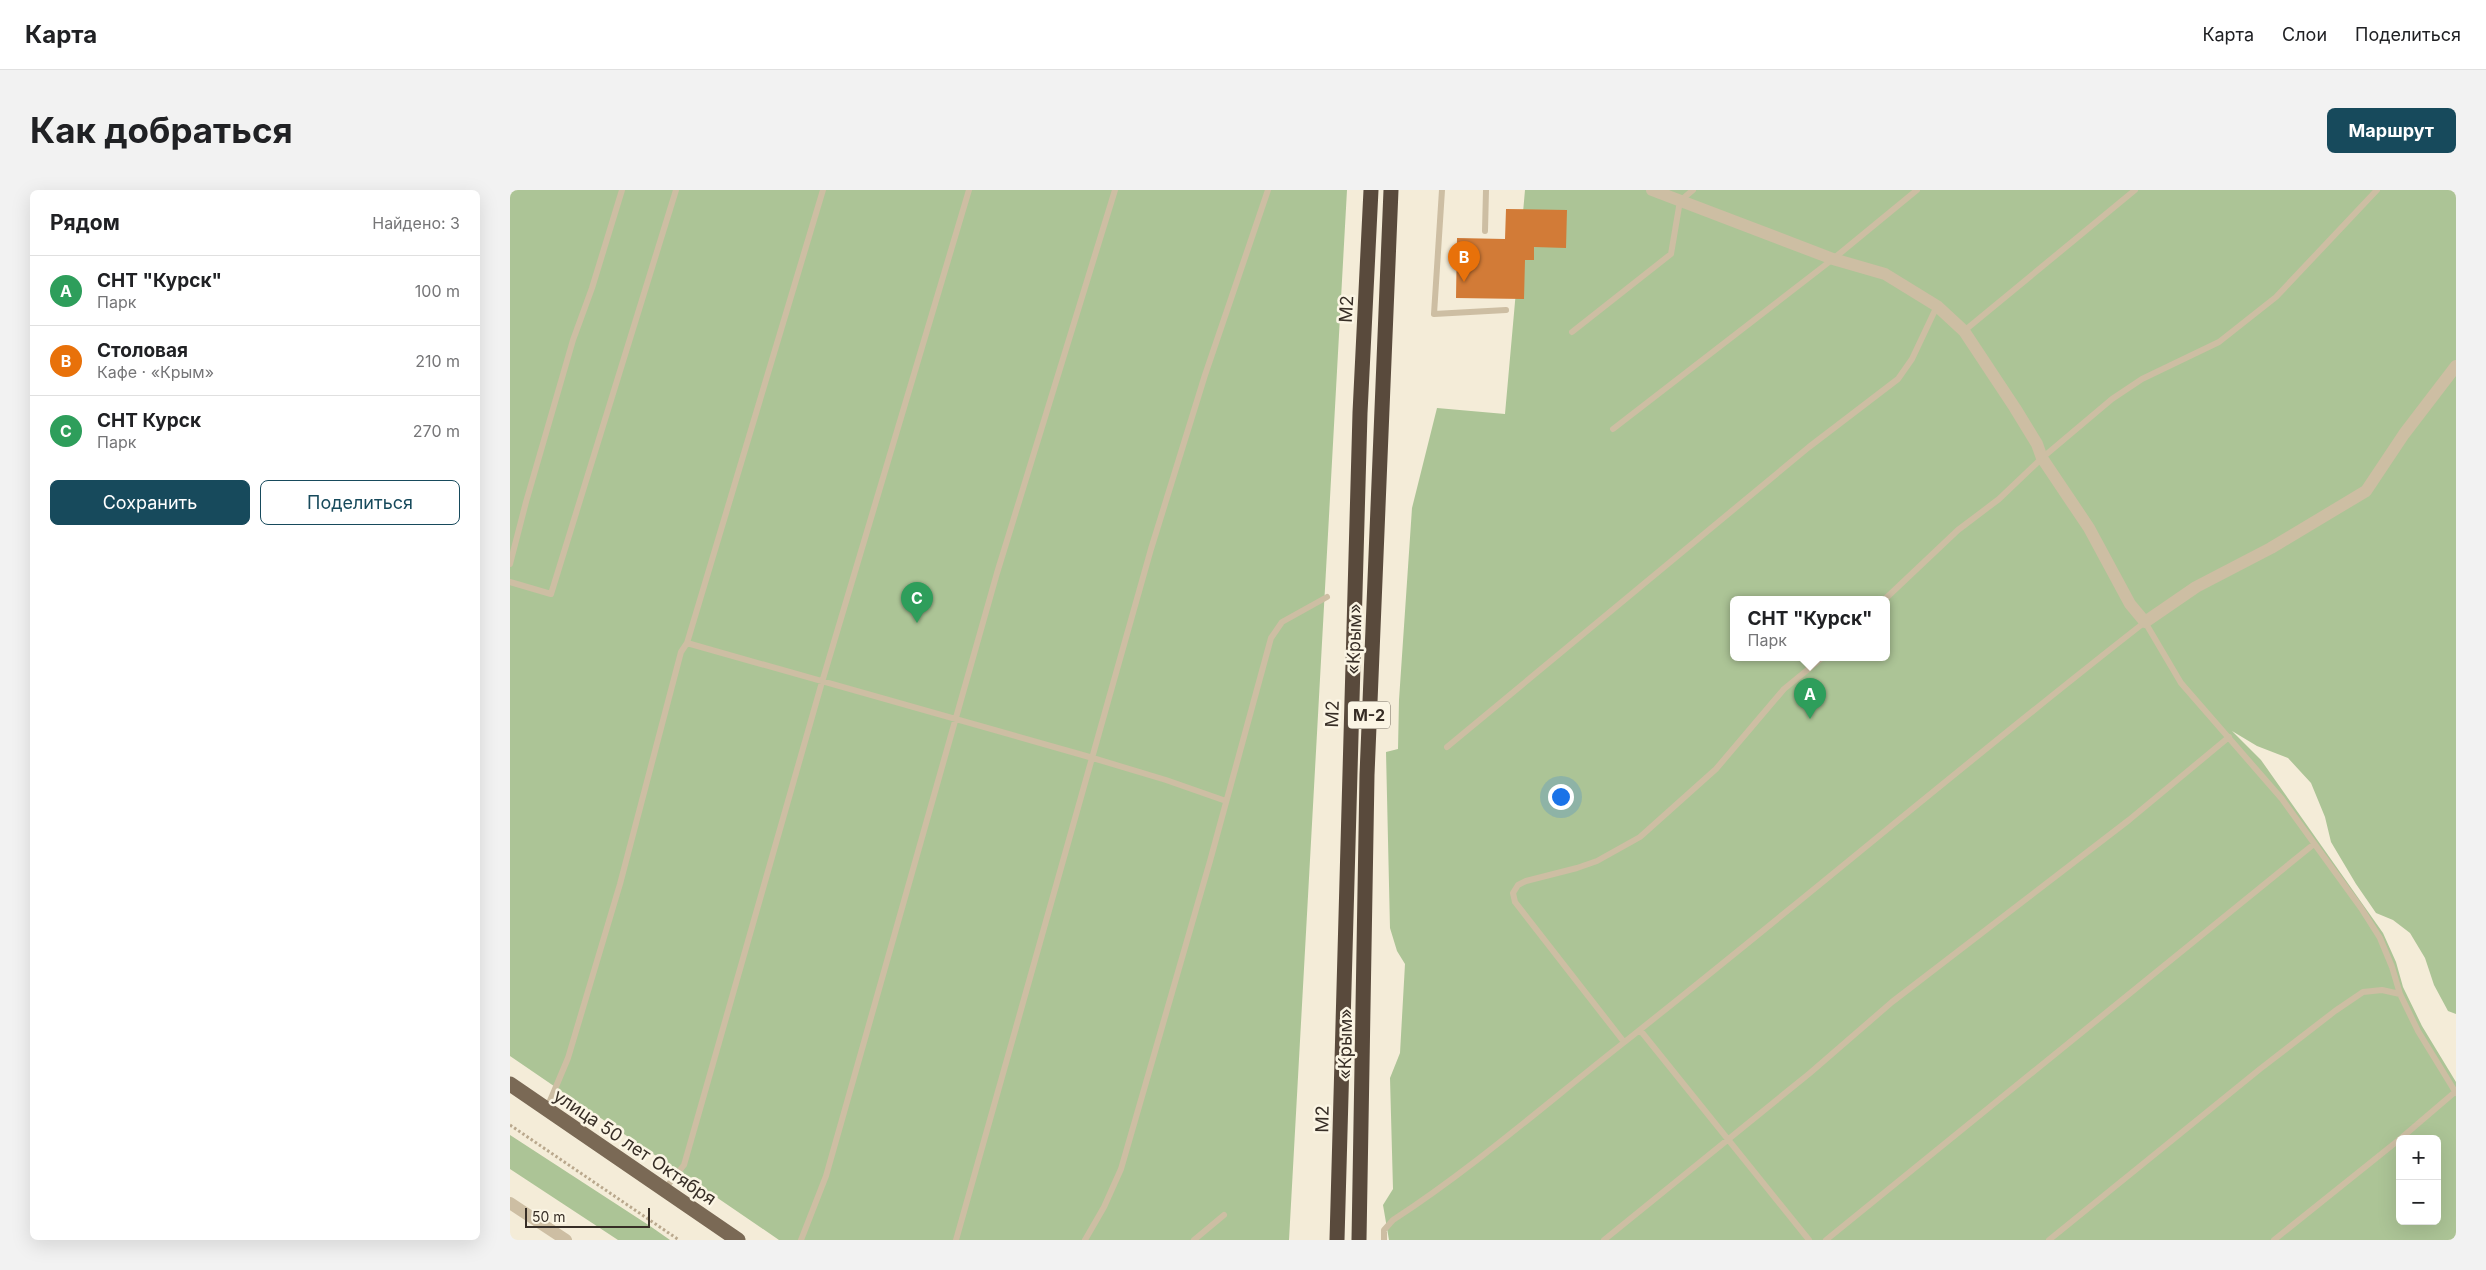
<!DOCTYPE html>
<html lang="ru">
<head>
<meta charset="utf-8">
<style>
  :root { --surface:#fff; --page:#f2f2f2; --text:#202124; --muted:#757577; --line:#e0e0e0; --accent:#174a5c }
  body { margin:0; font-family:Inter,sans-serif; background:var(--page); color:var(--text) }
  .controls { position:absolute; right:15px; bottom:15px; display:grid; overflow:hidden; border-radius:8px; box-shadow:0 5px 20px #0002 }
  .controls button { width:45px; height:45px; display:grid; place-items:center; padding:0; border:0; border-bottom:1px solid var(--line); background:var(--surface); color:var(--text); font:25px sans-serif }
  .scale { position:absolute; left:15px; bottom:12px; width:125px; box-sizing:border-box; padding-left:5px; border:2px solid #372e26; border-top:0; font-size:14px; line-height:18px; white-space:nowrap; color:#372e26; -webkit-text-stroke:4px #fbf5e4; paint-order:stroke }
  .you { position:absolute; left:1050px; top:606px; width:18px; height:18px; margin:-12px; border:4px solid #fff; border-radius:50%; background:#1a73e8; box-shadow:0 0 0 8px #1a73e833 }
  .badge { display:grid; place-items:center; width:32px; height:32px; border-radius:50%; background:var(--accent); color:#fff; font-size:16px; font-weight:700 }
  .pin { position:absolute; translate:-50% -41px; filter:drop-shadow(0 1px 2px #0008) }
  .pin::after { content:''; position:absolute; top:26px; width:18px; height:15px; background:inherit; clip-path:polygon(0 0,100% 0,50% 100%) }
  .popup { position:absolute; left:1220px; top:406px; width:160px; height:65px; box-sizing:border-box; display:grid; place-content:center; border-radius:8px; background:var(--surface); filter:drop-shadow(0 1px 4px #0005); font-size:16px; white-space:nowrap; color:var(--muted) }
  .popup b { font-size:19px; color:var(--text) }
  .popup::after { content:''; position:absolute; left:50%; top:100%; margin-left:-10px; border:10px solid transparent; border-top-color:var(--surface) }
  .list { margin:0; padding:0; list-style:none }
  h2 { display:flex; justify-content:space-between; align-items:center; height:65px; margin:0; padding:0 20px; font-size:21px }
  h2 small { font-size:16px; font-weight:400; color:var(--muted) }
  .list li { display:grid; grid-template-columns:32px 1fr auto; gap:15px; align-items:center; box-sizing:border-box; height:70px; padding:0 20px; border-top:1px solid var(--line) }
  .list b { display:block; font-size:19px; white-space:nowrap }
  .list p { margin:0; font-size:16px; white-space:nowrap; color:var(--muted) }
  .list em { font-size:16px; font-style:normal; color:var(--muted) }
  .actions { display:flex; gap:10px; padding:15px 20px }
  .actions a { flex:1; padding:11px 0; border:1px solid var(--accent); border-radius:8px; text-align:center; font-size:18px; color:var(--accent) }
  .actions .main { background:var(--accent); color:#fff }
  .map { position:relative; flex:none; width:1946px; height:1050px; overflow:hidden; border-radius:8px }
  header { display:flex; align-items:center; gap:30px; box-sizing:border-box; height:70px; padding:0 25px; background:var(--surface); border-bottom:1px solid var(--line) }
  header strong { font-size:24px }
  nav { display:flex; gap:28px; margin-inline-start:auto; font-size:18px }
  .intro { display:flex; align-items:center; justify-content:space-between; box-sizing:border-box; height:120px; padding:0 30px }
  h1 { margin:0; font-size:35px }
  .button { padding:12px 22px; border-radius:8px; background:var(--accent); color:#fff; font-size:18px; font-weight:700 }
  main { display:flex; gap:30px; padding:0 30px }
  aside { flex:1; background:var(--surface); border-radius:8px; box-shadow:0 5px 20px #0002 }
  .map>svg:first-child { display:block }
  .green { fill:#acc496; fill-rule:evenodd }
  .building { fill:#d27b37 }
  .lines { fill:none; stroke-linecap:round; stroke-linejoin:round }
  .path { stroke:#b9a88d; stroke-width:3; stroke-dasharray:2.5 2.5; stroke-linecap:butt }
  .lane { stroke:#cdbea3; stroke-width:6 }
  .street { stroke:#cdbea3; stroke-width:12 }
  .primary { stroke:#7a6955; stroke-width:15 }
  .highway { stroke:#594a3c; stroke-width:15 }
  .labels { text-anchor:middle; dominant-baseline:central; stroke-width:5; stroke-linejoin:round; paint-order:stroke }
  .shield { fill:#fbf5e4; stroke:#726a5f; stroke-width:1 }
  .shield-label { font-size:16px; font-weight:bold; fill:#372e26 }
  .street-label { font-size:18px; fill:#372e26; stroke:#fbf5e4 }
</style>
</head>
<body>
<header>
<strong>Карта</strong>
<nav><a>Карта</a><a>Слои</a><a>Поделиться</a></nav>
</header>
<div class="intro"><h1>Как добраться</h1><a class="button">Маршрут</a></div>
<main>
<aside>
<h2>Рядом<small>Найдено: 3</small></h2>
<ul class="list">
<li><span class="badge" style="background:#2e9e5b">A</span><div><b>СНТ &quot;Курск&quot;</b><p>Парк</p></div><em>100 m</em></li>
<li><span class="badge" style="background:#e8710a">B</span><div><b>Столовая</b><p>Кафе · «Крым»</p></div><em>210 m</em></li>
<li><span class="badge" style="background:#2e9e5b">C</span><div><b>СНТ Курск</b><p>Парк</p></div><em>270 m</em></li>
</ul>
<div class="actions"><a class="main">Сохранить</a><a>Поделиться</a></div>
</aside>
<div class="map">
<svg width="1946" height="1050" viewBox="0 0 1946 1050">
  <rect width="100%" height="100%" fill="#f4ecd8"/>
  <!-- green -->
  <path class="green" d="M0,0h837l-58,1050h-510l-269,-184z
    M1015,0h931v824l-8,-3 -14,-26 -9,-27 -15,-25 -17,-13 -17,-7 -20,-29 -25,-42 -6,-25 -14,-34 -23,-25 -31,-12 -25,-15 29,29 122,173 13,29 7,25 19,39 34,56v158h-1067l-6,-35 10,-16 -3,-111 10,-25 5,-89 -8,-13 -7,-23 -4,-176 12,-3 1,-49 13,-192 25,-100 68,6zM1224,410h152v58h-152zM1890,949h37v82h-37z
    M0,945l140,91 20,14h-52l-108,-71z"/>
  <!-- building -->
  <path class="building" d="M996,19l61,1 -1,38 -32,-1v13h-9l-1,39 -68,-1 1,-60 48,1z"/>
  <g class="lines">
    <!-- path -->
    <path class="path" d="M0,935l169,115"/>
    <!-- lane -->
    <path class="lane" d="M932,0l-8,124 72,-4
      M975,41l1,-41
      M1454,141l171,-141
      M1062,142l99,-78 9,-53 13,-11
      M1103,239l220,-170 84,-69
      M0,374l16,-62 47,-162 19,-52 30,-98
      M0,392l41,12 125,-404
      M1374,410l74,-70 41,-31 43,-41 70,-59 30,-20 77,-37 57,-45 101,-107
      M177,453l399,113 80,24 60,21
      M937,557l362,-300 89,-68 14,-20 25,-53
      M1130,840l169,210
      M1114,852l-109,-140 -2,-9 5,-8 8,-4 51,-13 20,-7 43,-24 76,-68 68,-80 38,-31
      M37,918l21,-50 52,-174 61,-232 6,-9 136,-453
      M1890,949l55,-47
      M154,1000l20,-25 138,-483 147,-492
      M291,1050l25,-64 171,-603 118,-383
      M446,1050l195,-691 54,-174 63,-185
      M575,1050l19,-33 17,-38 89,-308 61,-223 11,-16 45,-25
      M684,1050l30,-25
      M874,1050v-10l9,-10c80,-52 154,-117 229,-176 176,-139 346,-284 523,-422l36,61 101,116 79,109 19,30 12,29 8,27 18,37 38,62
      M1094,1050l206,-167 82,-71 237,-182 100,-83
      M1316,1050l488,-396
      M1539,1050l211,-171 75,-58 28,-19 19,-2 18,4
      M1764,1050l126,-101"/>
    <!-- street -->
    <path class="street" d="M1142,0l181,69 52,15 52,32 27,25 51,77 22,36 5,14 47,70 41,76 15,18 51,-35 75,-39 95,-57 38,-57 52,-68
      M0,1013l56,37"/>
    <!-- primary -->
    <path class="primary" d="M0,894l228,156"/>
    <!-- highway -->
    <path class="highway" d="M827,1050l23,-827 11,-223
      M849,1050l8,-465 24,-585"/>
  </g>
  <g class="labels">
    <!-- shield labels -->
    <rect class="shield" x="838" y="511.5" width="42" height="27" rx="4"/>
    <g class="shield-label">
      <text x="859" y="525">М-2</text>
    </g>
    <!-- street labels -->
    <g class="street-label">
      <text transform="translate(836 119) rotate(-87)">М2</text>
      <text transform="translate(844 449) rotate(-88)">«Крым»</text>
      <text transform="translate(822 524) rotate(-88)">М2</text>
      <text transform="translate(835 854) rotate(-89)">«Крым»</text>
      <text transform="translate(812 929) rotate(-89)">М2</text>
      <text transform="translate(125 957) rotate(34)">улица 50 лет Октября</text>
    </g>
  </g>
</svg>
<div class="controls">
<button>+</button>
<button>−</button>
</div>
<div class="scale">50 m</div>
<div class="you"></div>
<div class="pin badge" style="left:1300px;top:529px;background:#2e9e5b">A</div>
<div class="popup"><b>СНТ &quot;Курск&quot;</b>Парк</div>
<div class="pin badge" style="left:954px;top:92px;background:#e8710a">B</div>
<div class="pin badge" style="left:407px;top:433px;background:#2e9e5b">C</div>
</div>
</main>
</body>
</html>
